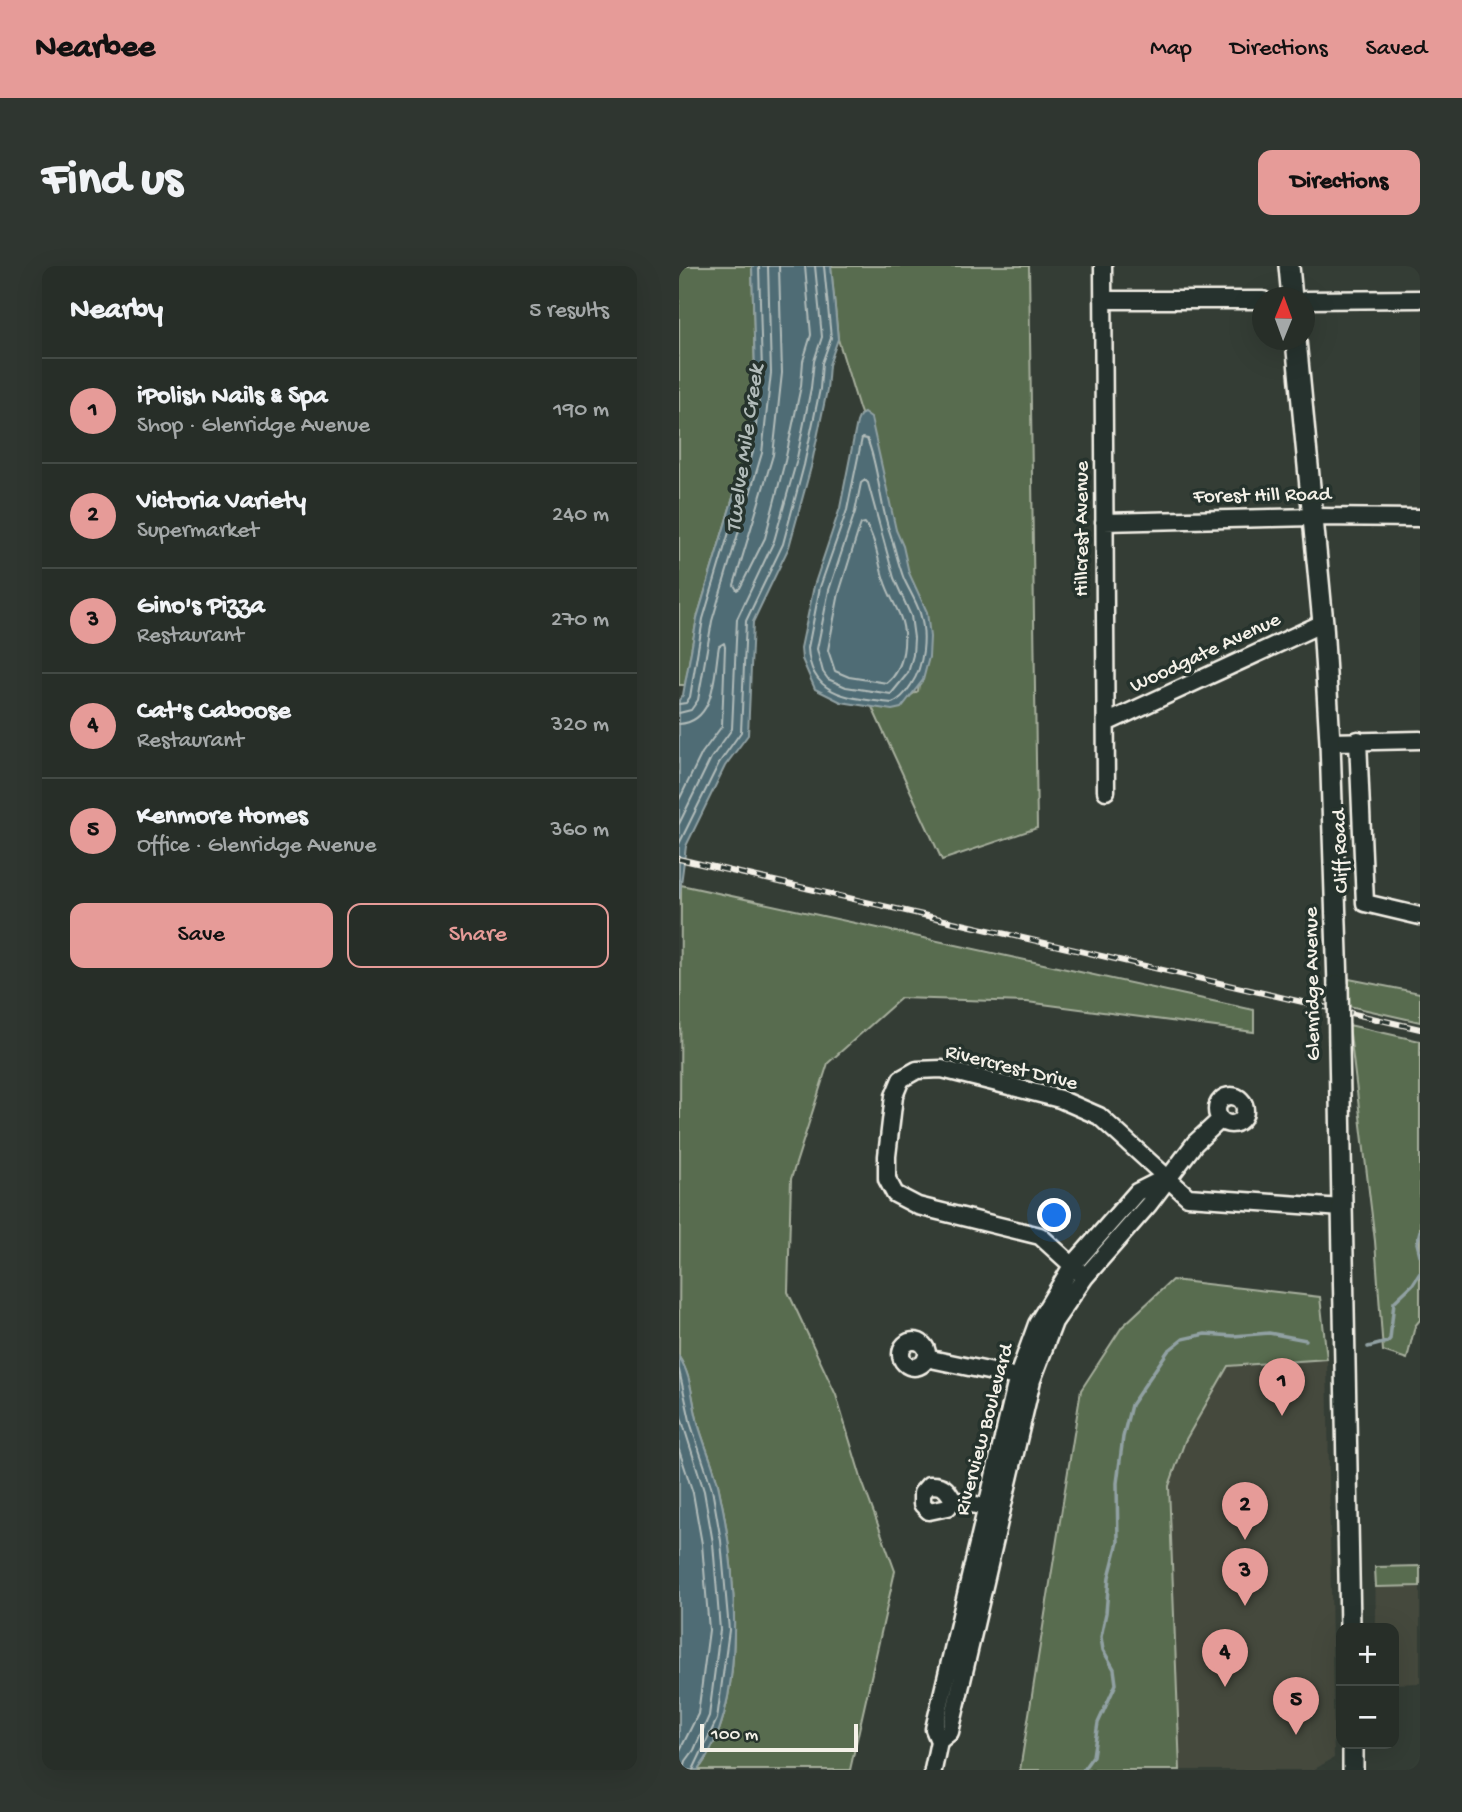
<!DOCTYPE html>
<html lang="en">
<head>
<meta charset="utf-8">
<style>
  :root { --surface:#272e28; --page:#2f3630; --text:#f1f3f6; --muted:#a4a8a8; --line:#434a45; --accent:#e69b98 }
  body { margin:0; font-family:"Gochi Hand",sans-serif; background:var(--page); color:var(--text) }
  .controls { position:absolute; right:21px; bottom:21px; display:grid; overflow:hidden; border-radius:14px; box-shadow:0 7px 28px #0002 }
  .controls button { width:63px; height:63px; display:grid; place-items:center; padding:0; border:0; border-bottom:2px solid var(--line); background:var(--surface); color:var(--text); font:35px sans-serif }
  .compass { position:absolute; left:573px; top:21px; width:63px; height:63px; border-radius:50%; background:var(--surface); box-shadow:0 7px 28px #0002; rotate:1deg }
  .scale { position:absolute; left:21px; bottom:18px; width:158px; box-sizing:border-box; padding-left:7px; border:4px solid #f4f1e8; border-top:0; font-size:19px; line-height:24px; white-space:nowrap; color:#f4f1e8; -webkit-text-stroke:5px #26332d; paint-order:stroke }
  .you { position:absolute; left:376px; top:950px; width:24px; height:24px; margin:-18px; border:5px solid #fff; border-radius:50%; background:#1a73e8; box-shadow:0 0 0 10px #1a73e833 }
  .badge { display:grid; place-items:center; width:46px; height:46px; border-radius:50%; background:var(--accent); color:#111; font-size:23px; font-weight:700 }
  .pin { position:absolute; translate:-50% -58px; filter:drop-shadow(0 2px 4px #0008) }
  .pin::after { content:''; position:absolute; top:37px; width:24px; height:21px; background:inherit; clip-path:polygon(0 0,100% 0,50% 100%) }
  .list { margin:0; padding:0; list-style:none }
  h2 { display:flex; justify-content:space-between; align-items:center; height:91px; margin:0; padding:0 28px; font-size:30px }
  h2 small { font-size:23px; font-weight:400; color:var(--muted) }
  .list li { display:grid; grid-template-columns:46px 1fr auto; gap:21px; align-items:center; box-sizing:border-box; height:105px; padding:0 28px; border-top:2px solid var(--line) }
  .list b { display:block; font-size:26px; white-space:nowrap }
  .list p { margin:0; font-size:23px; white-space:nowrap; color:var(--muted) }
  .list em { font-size:23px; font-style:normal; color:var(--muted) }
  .actions { display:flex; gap:14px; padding:21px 28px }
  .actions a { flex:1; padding:16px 0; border:2px solid var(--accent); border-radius:14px; text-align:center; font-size:24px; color:var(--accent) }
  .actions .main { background:var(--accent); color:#111 }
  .map { position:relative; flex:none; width:741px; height:1504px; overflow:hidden; border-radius:14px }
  header { display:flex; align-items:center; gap:42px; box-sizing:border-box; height:98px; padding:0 35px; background:var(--accent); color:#111 }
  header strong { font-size:33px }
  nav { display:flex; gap:38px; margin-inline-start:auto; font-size:24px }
  .intro { display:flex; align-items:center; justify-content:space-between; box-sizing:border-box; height:168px; padding:0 42px }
  h1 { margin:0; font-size:49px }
  .button { padding:18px 32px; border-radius:14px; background:var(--accent); color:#111; font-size:24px; font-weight:700 }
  main { display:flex; gap:42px; padding:0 42px }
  aside { flex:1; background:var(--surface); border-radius:14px; box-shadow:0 7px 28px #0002 }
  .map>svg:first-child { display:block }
  .built { fill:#44493e }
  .green { fill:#586c50; stroke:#a6ae9c; stroke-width:2 }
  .water { fill:#4f6c75; stroke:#91a1a3; stroke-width:2 }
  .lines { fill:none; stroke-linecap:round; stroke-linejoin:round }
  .shore { stroke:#b2bcba; stroke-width:2 }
  .stream { stroke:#91a1a3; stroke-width:3.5 }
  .minor-casing { stroke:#f4f1e8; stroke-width:21 }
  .major-casing { stroke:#f4f1e8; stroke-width:24 }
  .minor { stroke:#26332d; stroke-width:16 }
  .major { stroke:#26332d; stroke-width:19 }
  .rail-casing { stroke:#f4f1e8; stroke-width:6 }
  .rail { stroke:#26332d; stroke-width:3.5; stroke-dasharray:10; stroke-linecap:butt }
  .major-bridge-casing { stroke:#f4f1e8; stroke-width:24; stroke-linecap:butt }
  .major-bridge { stroke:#26332d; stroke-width:19 }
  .labels { text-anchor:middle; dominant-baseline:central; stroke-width:7; stroke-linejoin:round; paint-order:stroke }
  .street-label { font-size:21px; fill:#f4f1e8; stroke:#26332d }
  .water-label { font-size:23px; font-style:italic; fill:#b2bcba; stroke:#26332d }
</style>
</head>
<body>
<header>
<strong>Nearbee</strong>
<nav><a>Map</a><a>Directions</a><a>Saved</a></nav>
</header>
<div class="intro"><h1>Find us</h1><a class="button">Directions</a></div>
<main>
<aside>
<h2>Nearby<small>5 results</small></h2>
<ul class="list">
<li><span class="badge">1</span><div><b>iPolish Nails &amp; Spa</b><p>Shop · Glenridge Avenue</p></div><em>190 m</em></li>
<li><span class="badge">2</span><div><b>Victoria Variety</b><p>Supermarket</p></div><em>240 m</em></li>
<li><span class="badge">3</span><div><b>Gino's Pizza</b><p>Restaurant</p></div><em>270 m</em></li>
<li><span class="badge">4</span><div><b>Cat's Caboose</b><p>Restaurant</p></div><em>320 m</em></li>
<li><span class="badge">5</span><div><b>Kenmore Homes</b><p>Office · Glenridge Avenue</p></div><em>360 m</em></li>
</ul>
<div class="actions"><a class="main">Save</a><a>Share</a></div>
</aside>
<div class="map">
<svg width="741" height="1504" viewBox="0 0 741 1504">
  <rect width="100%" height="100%" fill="#343d35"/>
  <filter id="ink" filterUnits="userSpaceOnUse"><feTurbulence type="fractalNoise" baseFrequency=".0143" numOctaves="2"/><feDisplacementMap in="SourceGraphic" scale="14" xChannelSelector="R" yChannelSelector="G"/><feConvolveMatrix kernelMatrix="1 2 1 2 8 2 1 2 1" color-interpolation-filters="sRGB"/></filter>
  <g filter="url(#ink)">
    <!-- built -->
    <path class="built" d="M648,1093l7,399 -21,12h-133l-11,-284 16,-45 43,-75z
      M696,1301l45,2v114l-26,1v-56h-18z"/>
    <!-- green -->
    <path class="green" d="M0,0h73l3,106 -8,79 -50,167 -12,67h-6z
      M152,0h198l8,562 -95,32 -71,-155h24l23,-14 2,-14 -42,-217 -19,-52 -21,-69z
      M2,619l573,125v22l-227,-30 -126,-4 -73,65 -37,116 -3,113 48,103 26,86 33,90 -45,199h-152c51,-66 38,-203 21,-281 -4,-22 -15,-43 -21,-66 -6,-22 -6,-46 -19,-66z
      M670,713l71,14v29l-71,-16z
      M670,759l71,16v279l-5,6 -8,33 -24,-8 -8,-110z
      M493,1014l148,17 7,62 -99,7 -43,75 -16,45 11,284h-160l61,-380 41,-63z
      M741,1300v20l-44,1 -1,-20z"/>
    <!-- water -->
    <path class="water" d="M73,0h79l7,73 -9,26 -2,25 -16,77 -22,80 -36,75 -5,113 -23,31 -39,80 -7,53v-199l4,-5 14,-77 50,-167 8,-79z
      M185,147l7,5 25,112 7,16 6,27 18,39 3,25 -1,20 -6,23 -22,28 -9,2 -51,-8 -26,-13 -13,-30 -1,-11 13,-62 26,-78 17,-86 3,-7z
      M0,1091c13,19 13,44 19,66 6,23 17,44 21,66 17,78 30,215 -21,281h-19z"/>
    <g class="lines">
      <!-- shore -->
      <path class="shore" d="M100,0l3,107 -9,82 -39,130 3,5 3,-2 25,-50 20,-77 16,-75 2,-25 8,-26 -6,-69
        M183,172l5,1c12,28 12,63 23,94 5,15 8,31 14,46 5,11 12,22 16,34 7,23 4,53 -9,72 -5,8 -11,15 -19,18 -39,-5 -82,-5 -84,-55l12,-61 27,-77z
        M186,214l3,3 26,95 17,38 3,22 -1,17 -5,18 -17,21 -45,-7 -18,-8 -5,-7 -6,-23 12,-59 26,-78 6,-29z
        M186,257c11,15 13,39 19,57 4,13 11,24 16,36 8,20 5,53 -13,67l-38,-6 -14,-6 -7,-21 11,-57 19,-61 3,-8z
        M0,438l7,-1 4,-6 13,-78 50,-167 9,-80 -3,-106
        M0,447l12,-3 7,-10 14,-79 50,-168 9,-80 -3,-107
        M0,458c37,-2 35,-51 40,-78l5,-3 1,4 -3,79 -20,27 -23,47
        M0,558l32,-66 21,-29 5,-110 37,-78 22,-78 15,-75 3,-27 8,-24 -7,-71
        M0,578l40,-81 22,-31 5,-111 37,-77 21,-79 16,-76 2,-26 9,-25 -7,-72
        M0,1104l12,55 21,64 9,52 8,89 -12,89 -24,51
        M0,1145l25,80 9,52 7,87 -11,86 -15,34 -8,11 -2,9
        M0,1184l14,43 9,51 7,86 -11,84 -19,38"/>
      <!-- stream -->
      <path class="stream" d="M741,965l-3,12 3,12
        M689,1081l19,-5 3,-3 4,-37 19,-18 7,-11
        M404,1504l10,-14 5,-33 18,-39 -2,-15 -11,-19 -2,-13 5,-24 3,-36 9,-35 -1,-59 6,-46 8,-32 37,-54 15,-12 22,-5 29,2 35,-3 37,7"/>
      <!-- minor casing -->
      <g class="minor-casing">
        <path id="minor" d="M424,0l3,525
          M424,34h160
          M626,34l115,-1
          M425,256l210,-5 106,1
          M427,457l217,-100
          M679,474l7,163 55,13
          M651,476l90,-2
          M538 844a14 14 0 1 1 28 0a14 14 0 1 1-28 0Z
          M406,1011l-45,-41 -122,-30 -23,-12 -8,-15v-23l7,-60 7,-17 16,-9 25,-1 118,30 39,17 89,81 154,11
          M222 1088a13 13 0 1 1 26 0a13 13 0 1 1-26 0Z
          M247,1092l100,21
          M274,1234l-5,7 -19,4 -7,-7v-11l7,-8c14,-1 18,4 24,15l41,9
          M260,1475l11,-9 82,-352 22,-58 31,-45 64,-73 46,-61 25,-23
          M254,1504l6,-29 -5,-12 84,-353 19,-52 35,-58 65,-74 28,-14"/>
      </g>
      <!-- major casing -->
      <g class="major-casing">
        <path id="major" d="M610,0l3,32
          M617,74l27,283 7,119 8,243
          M660,779l11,583
          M674,1478v26"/>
      </g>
      <!-- minor -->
      <use href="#minor" class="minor"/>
      <!-- major -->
      <use href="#major" class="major"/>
      <!-- rail casing -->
      <g class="rail-casing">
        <path id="rail" d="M0,593l741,170"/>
      </g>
      <!-- rail -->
      <use href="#rail" class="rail"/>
      <!-- major-bridge casing -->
      <g class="major-bridge-casing">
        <path id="major-bridge" d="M659,719l1,60"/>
      </g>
      <!-- major-bridge -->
      <use href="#major-bridge" class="major-bridge"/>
    </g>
  </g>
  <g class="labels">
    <!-- street labels -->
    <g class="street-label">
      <text transform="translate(583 231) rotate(-1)">Forest Hill Road</text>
      <text transform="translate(404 263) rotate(-90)">Hillcrest Avenue</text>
      <text transform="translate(527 388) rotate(-25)">Woodgate Avenue</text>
      <text transform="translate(663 585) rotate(-92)">Cliff Road</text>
      <text transform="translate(635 718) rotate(-91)">Glenridge Avenue</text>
      <text transform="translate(332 803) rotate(14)">Rivercrest Drive</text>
      <text transform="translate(307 1164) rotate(-75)">Riverview Boulevard</text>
    </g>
    <!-- water labels -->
    <g class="water-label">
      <text transform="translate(67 183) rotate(-82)">Twelve Mile Creek</text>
    </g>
  </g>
</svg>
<div class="controls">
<button>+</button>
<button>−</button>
</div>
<svg class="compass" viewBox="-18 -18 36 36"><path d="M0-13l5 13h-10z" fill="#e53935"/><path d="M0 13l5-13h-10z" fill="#a4a8a8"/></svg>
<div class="scale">100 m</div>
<div class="you"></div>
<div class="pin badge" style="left:603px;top:1150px">1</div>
<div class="pin badge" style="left:566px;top:1274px">2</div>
<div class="pin badge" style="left:566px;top:1340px">3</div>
<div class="pin badge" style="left:546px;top:1421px">4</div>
<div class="pin badge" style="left:617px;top:1469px">5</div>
</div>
</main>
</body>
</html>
